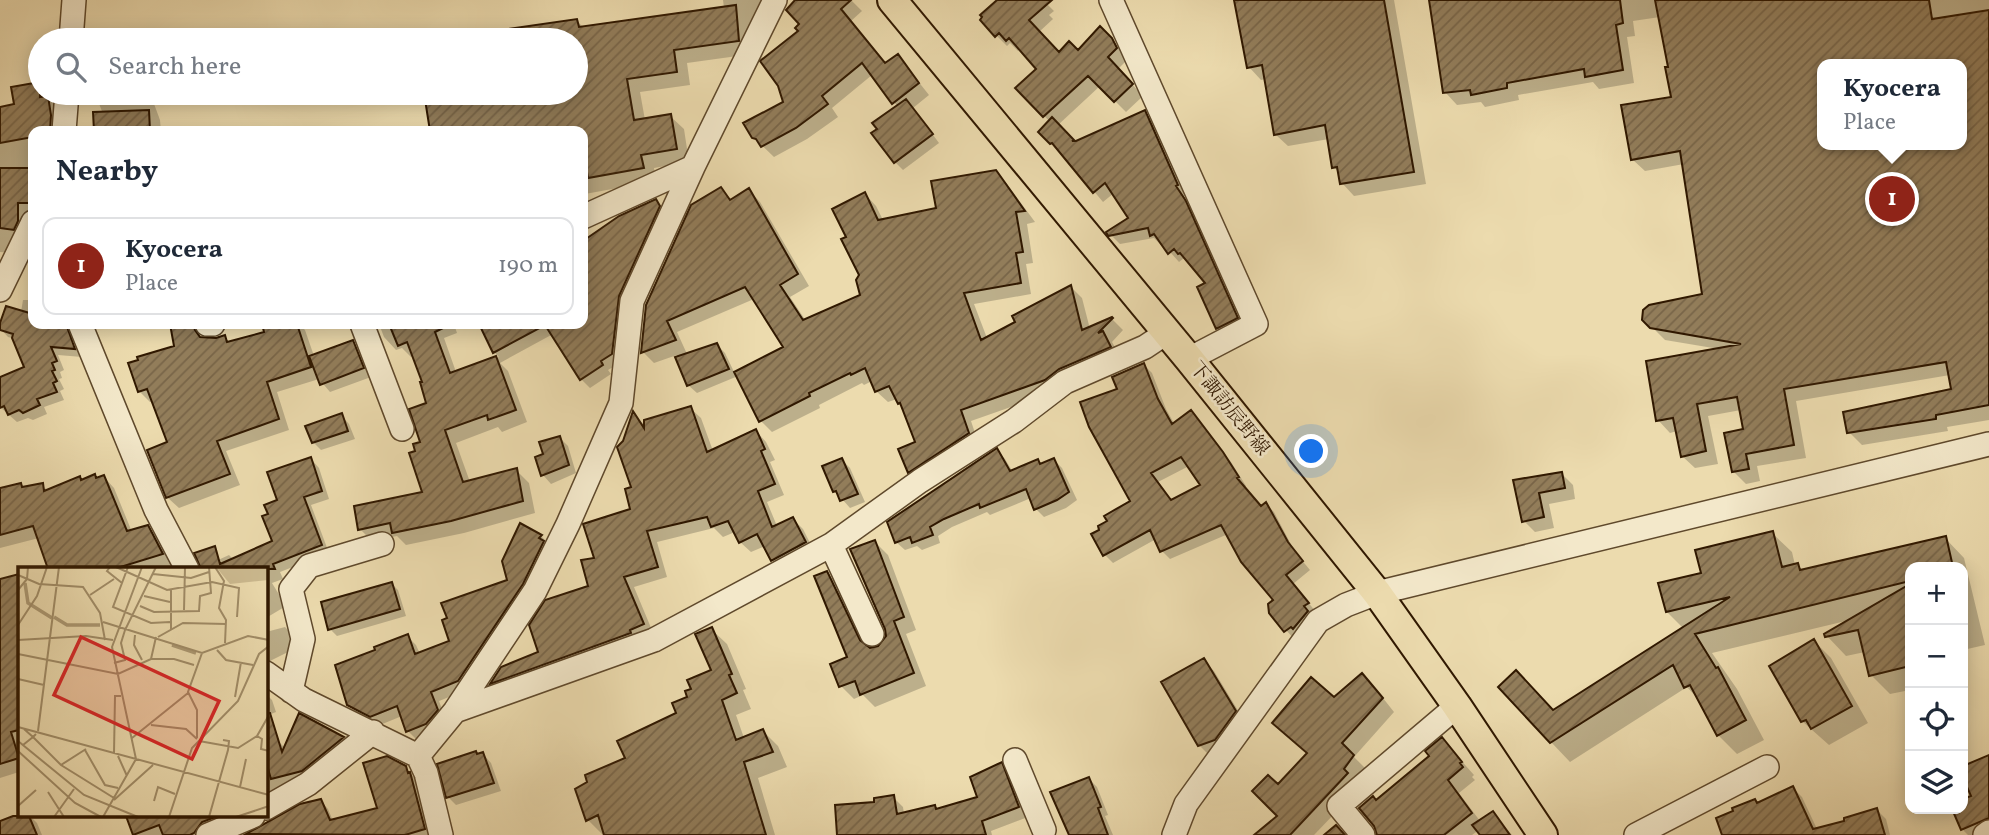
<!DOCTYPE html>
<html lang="en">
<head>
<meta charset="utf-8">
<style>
  :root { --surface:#fff; --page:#f2f2f3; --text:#1f2937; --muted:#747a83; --line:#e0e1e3; --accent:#8f2418 }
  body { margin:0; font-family:Vollkorn,"Noto Serif JP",serif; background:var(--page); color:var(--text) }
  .controls { position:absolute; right:21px; bottom:21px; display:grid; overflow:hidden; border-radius:14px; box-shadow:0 4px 18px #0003 }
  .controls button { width:63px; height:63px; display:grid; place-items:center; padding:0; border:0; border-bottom:2px solid var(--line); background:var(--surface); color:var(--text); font:35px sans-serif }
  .you { position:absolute; left:1312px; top:452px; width:24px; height:24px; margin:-18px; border:5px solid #fff; border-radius:50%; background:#1a73e8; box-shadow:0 0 0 10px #1a73e833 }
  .badge { display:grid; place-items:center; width:46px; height:46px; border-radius:50%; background:var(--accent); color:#fff; font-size:23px; font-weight:700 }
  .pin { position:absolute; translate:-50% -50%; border:4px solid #fff; box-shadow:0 2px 7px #0006 }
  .popup { position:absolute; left:1817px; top:59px; width:150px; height:91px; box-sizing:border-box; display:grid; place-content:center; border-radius:14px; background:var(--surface); filter:drop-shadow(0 2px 5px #0005); font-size:23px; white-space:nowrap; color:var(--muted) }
  .popup b { font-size:26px; color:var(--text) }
  .popup::after { content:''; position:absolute; left:50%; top:100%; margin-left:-14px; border:14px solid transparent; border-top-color:var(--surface) }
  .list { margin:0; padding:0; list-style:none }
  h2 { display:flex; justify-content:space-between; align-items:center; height:91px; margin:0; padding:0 28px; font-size:30px }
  h2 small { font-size:23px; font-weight:400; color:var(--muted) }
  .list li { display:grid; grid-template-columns:46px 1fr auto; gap:21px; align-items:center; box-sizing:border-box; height:98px; margin:0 14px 14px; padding:0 14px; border:2px solid var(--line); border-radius:14px }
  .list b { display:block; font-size:26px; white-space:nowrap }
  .list p { margin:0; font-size:23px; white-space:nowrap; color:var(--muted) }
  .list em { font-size:23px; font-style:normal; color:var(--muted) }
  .icon { flex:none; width:38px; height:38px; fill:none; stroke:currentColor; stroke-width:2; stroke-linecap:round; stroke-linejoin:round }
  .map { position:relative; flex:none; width:1989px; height:835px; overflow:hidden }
  .search { position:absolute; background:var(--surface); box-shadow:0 4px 18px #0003; left:28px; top:28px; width:560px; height:77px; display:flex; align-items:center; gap:18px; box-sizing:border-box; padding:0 24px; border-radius:38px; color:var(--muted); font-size:26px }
  .panel { position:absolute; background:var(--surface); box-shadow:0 4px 18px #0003; left:28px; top:126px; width:560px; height:203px; border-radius:14px }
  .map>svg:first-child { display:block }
  .shadow { fill:#0003; fill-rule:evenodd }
  .building { fill:url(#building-hatch); stroke:#301800; stroke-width:2; fill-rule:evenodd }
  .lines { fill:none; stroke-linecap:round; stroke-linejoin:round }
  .minor-casing { stroke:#5f492c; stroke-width:26 }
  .major-casing { stroke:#301800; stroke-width:32 }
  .minor { stroke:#f3e8ca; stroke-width:23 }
  .major { stroke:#ecdbae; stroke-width:28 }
  .labels { text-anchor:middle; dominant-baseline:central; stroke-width:5; stroke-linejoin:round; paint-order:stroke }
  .street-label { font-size:19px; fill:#301800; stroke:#f3e8ca }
  .inset-river { fill:none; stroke:#ac9973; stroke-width:3.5 }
  .inset-road { fill:none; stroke:#a18d68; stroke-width:2 }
  .view { fill:#d62828; fill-opacity:0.15; stroke:#d62828; stroke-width:3.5 }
  .inset-edge { fill:none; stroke:#301800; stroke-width:3.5 }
</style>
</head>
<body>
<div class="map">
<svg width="1989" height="835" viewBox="0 0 1989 835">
  <defs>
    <pattern id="building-hatch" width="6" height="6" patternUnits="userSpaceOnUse" patternTransform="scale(1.75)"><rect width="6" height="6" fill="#927d5a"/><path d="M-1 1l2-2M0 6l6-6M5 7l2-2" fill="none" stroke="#786548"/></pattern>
  </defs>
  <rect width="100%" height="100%" fill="#ecdbae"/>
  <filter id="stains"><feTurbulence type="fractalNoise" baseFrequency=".00286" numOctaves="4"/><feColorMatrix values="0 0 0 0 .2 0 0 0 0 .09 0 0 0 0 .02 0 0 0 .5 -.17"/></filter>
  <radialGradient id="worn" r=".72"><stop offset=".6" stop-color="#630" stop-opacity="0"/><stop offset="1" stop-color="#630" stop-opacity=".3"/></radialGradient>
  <!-- shadow -->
  <path class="shadow" d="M723,0h54l-2,9 -18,2 1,10 -9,2 3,31 -65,9 3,22 -50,7 5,28 25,-4 14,13 5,33 -35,6 2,13 -71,13 2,9h-4v-72h-152l-6,-38h151v-53h-154l51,-8 2,3 102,-14 7,7 140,-20z
    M799,0h52l11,11 -11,10 35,44 12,-9 31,39 -16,13 26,35 -36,27 -8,-8 3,-55 -26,-32 -40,33 6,9 -31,22 -33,18 -21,-20 32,-35 17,-78z
    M1000,0h43l11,11 -5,4 4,4 -14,13 21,22 18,-2 33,-13 12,12 4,9 -9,9 25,27 -17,16 -26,-26 -42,39 17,18 69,-31 10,10 33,72 -3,2 11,16 51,116 -19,10 -12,-11 -7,-43 -24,-26 -5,4 -16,-18 -2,1 -7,-7 -34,6 -12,-12 22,-14 -16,-25 -11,9 -42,-50 -21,-20 10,-10 -32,-34 20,-19 -18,-21 -2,3 -8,-8 -3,3 -11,-11z
    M1236,0h158l32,184 -72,12 -12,-13 -2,-9 -6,-7 -5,-28 -41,7 -13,-12 -9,-55 -5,1 -12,-13z
    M1429,0h560v420l-42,7 1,4 -86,14 -13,-13 104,-42 -3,-15 -154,26 10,57 -49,8 3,15 -14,3 -13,-13 12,-41 -4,-20 -33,6 10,48 -23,4 -13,-12 -5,-25 -7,2 -12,-13 61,-71 -54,-9 -21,-21 60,-24 -20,-131 -39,7 -13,-12 41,-61 -3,-30 -10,-51 -27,4 2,15 -8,1 7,46 -35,6 -6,-7 -75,13 1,5 -34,7 -4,-5 -24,3 -12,-13zM1822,64h140v81h-140z
    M40,84v9h8l2,7 6,6 2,25h-25v80h-7v19l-12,23 -14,-1v-143l16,-3z
    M95,93h55l10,27 1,11h-66l-1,-17h9z
    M995,172l12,12 28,38 -8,2 6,39 -7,1 5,30 -57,10 13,34 30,-16 54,-35 11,11 8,31 22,-10 11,11 -11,12 9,16 -64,33 -86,30 8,24 -59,38 -11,-11 8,-29 -13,-35 -7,-9 -9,3 -12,-11 -4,-10 -8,4 -2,-2 -43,22 1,3 -48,24 -11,-11 -23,-45 -41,17 -9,-8 -11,-30 -23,8 -11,-11 78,-163 11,11 17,-10 11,12 49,84 -19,11 16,24 57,-25 -2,-21 -13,-38 17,-43 11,12 7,14 55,-11zM754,299l32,49 -51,26 -10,-21 -8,-8 -30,9 -10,-22z
    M656,201l9,9 -45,153 -12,7 3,4 -21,14 -9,-9 -28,-45 -53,29 8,8 19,51 -25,10 -4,-5 -42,16 14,39 46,-12 13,13 6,30 -71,20 -58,12 -9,-9 -25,5 -12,-12 64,-35 -2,-51 6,-39 -3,-21 -11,-27 -3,1 -9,-9 -6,2 -12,-13 -5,-13h75l3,9 -13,5 12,34 43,-15 -5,-5 -11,-24 10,-4h90v-88l4,4z
    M23,300h10v24h44l5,33 -24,-2 6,15 -4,2 2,6 -3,1 5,10 -4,2 4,9 -20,7 3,7 -14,6 -5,-2 -11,4 -17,-15v-28l27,-11 -12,-29 -7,-2 -8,-9 21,-16z
    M153,324h51v1l-2,10z
    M281,324h18l6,6 9,26 39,-13 8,8 10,26 -41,15 -11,-13 -42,13 12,38 -63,21 14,34 -61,23 -11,-10 -19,-47 20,-8 -16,-42 -3,1 -11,-11 77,-51 8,-3 6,6 36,-10 -1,-4z
    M1144,365l8,8 14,36 9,16 23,-4 33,41 15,24 -2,1 17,21 5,-4 8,8 21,40 15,18 -17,14 23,28 -22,27 -24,-27 6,-12 -48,-66 -58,25 -8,-8 -6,-12 -43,24 -8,-8 27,-53 -13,-112zM1189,466l13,20 -30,15 -14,-19z
    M690,408l11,10 12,33 43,-20 10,11 9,18 -5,2 14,33 -17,7 10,24 16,-7 10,10 12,24 -32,18 -11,-11 -7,-14 -14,6 -11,-10 -5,-10 -12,5 -9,-9 -57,14 10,35 -33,10 20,48 -152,58 -10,-10 10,-15 39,-15 49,-66 6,-28 36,-49 1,-21 -9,-47 10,-28 11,12z
    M341,415l8,9 6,15 -34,11 -8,-8z
    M560,438l8,8 8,27 -25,11 -8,-9 -5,-17 8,-2z
    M997,450l8,9 8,13 41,-12 8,8 15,32 -11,8 -22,9 -8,-8 -5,-11 -41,17 -3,-3 -35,15 -14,9 2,7 -18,7 -5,-4 -12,4 -9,-8z
    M311,459l8,9 10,31 -18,6 18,48 -49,19 3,7 -11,4 14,23 -20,12v-49h-60l10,-8 13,-6 5,5 40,-18 -4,-28z
    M842,460l8,8 15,34 -15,6 -15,-17z
    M1562,474l11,11 2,14 -26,5 5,24 -19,4 -11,-11 -8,-40z
    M104,477l10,11 18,44 16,-5 10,10 17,32h-132l7,-2 -11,-29 -39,10v-61l4,2 16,-5 4,4 18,-3 6,6 31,-13 4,4z
    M1772,533l20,19 3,13h2l7,6 141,-33 19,20 21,87 -22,5v-83h-53v123l-20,4 -19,-19 -6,-23 -19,4 -19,-20 23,-16 -138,33 25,36 27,51 -27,14 -19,-19 -18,-34 -13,-14 -117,75 -19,-20 -35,-70 38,39 130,-82 -17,-17 36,-38z
    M541,536l9,9 -83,145 -28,11 7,19 -29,20 -9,-9 -6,-15 -22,9 -22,-11 -10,-10 29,-53 30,-15 9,9 4,9 31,-12 58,-61 -5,-20z
    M875,542l13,13 28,75 -10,4 20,52 -51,21 -12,-12 -9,4 -13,-13 8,-28 -22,-85 13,13 30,64 9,-2 9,-12z
    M19,575v197l-19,6v-197z
    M392,584l6,6 8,26 -69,20 -7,-7z
    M285,627l10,10 3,10 -32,16v-31z
    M711,629l16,15 19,45 -3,1 8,19 -15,6 8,23 19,-7 15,15 9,21 -29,11 17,57h-172l-15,-15 -11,-30 50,-31 51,-45 35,-43z
    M1814,641l17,17 37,65 -39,22 -27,-24z
    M1203,660l11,11 31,51 -35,34 -11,-11z
    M1375,688l19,24 -40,45 12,12 -6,18 -46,48h-55l20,-19 -1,-29 31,-33 25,-54z
    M266,694l6,6 4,12 -10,4z
    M300,716l43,23 14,14 -91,63v-45l4,-2 -4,-13v-13l11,-3 9,9z
    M1442,739l32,36 -2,2 3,3 -16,13 21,28 13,-8 19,22h-30l-3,-5 -7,5h-94l-2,-33 56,-46z
    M483,754l8,9 10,28 -45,14 -8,-8z
    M1989,756v75l-10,4h-11l-6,-6 -8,-20h9v-7l10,-5 -10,-23v-6z
    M1001,764l10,11 17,42 -37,14 1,4h-153l37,-32 17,-6 10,10 1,7 31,-7 3,3 41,-12z
    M405,767l13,15 14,53h-112v-3l-5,3h-53l-2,-5 61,-29 7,8 5,12 46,-12z
    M1089,779l8,8 11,28 -3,1 8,19h-43z
    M1793,788l9,9 15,32 30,-7 30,-12 9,9 4,16h-166l34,-31z
    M19,815l11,1 7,7 5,12h-42v-12z
    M128,816h101l-19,19h-74z"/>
  <!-- building -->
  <path class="building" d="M795,0h56l-10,9 44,54 13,-9 21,29 -27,21 -30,-41 -40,33 6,8 -32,24 -35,19 -5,-8 -4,-1 -9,-15 40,-21 -5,-16 -18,-25 38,-30 -3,-3 4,-4 -13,-14z
    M997,0h55l-23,20 30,32 10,-11 9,9 22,-24 12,12 5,10 -9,9 25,27 -19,18 -26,-26 -45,41 -28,-29 21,-19 -27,-31 -3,3 -7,-8 -4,4 -15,-17 2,-3 -2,-2z
    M1234,0h150l30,172 -74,12 -3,-17 -5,1 -7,-43 -51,10 -12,-70 -15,3z
    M1429,0h191l3,23 -7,2 7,45 -38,7 -1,-8 -77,14v5l-36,7 -1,-5 -27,3z
    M1655,0h274l3,19 57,-9v395l-53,10v4l-89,14 -4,-21 108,-23 -5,-27 -162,27 10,56 -48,9 3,15 -17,3 -8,-39 19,-4 -6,-32 -40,7 9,47 -25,6 -8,-39 -17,3 -10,-60 95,-17 -91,-16 -8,-8 1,-10 6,-5 53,-11 -22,-143 -49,9 -10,-55 50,-8 -6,-30h3zM1822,64h140v81h-140z
    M736,5l3,36 -65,9 3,22 -50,7 7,41 37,-6 6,35 -36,6 3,13 -56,10 -5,-30v-17h-153l-6,-38h152v-53h-74l-1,-10 76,-11 2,8z
    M40,82v15l8,-1 3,19 -1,16h-17v6l-33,6v-36l14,-3 -3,-17z
    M906,99l27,35 -39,29 -23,-30 6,-4 -5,-6z
    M149,110l1,21h-56l-1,-19z
    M1145,110l33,75 -2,1 10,15 52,117 -22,11 -19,-42 8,-4 -25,-30 -2,1 -4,-5 -6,5 -14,-20 -4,2 -2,-8 -40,8 -2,-4 22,-14 -23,-35 -12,10 -41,-50 -2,1 -12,-12 14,-15 22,23 -2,1h4z
    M0,168h33l-3,35h-12v18l-4,9 -14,-2z
    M996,170l29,41 -9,1 7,40 -7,1 5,30 -57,10 17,47 34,-18 -3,-6 59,-31 11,45 30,-13 1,1 -15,15 5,-2 8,16 -52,22 -14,11 -84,30 8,23 -61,40 -10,-24 17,-7 -15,-39 -2,1 -9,-18 -14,6 -10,-24 -14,7 -1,-2 -41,20 1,3 -51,26 -25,-50 49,-25 -38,-60 -78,34 9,19 -35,13 5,-48 45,-100 30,-18 9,13 19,-12 49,86 -18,11 23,35 57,-25 -4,-15 3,-5 -18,-36 5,-2 -14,-28 33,-17 13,28 58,-12 -5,-27z
    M656,199l4,7 -41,90 -7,58 -11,7 2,4 -23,15 -35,-55 -52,28 -14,-29h24l2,3 8,-3h70v-83l36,-25z
    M6,306l27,8v10h33l9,25 -24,-2 6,14 -5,2 3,7 -3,1 5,10 -4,2 4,9 -20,7 3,6 -17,8 -4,-3 -11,5 -4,-9 -4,2v-31l24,-10 -12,-29 1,-4 -13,-4v-7z
    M170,324h23l2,6 5,7 16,1 9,-3 2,7 37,-10 -1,-4 13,-4h21l14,43 -44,15 12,37 -62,22 13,33 -64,24 -19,-48 20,-8 -20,-53 -9,3 -10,-29 10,-3 -1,-3 37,-11z
    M389,324h62l-16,8 15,41 46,-17 20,54 -28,10 -1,-5 -42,15 18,52 54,-14 6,33 -72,20 -59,12 -2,-10 -32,7 -4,-24 68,-14 -13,-39 6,-2 -2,-7 7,-2 -11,-33 17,-6 -6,-21h2l-15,-40 -9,4z
    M353,340l11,28 -44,17 -11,-29z
    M717,343l12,26 -42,17 -12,-29z
    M1144,363l14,36 14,25 19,-14 32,42 16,25 -2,1 24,28 5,-4 22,40 15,19 -17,14 23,28 -5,3 4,5 -15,18 -2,-2 -7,5 -15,-19 -1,-9 5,-4 -32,-38 -20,-37 -61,27 -10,-22 -47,26 -12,-22 8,-4 -1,-4 9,-5 -3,-5 26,-15 -41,-74 -9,-25 37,-13 -5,-12zM1181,457l19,28 -29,15 -20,-27z
    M691,406l16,46 49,-23 9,20 -4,2 14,33 -17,7 14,36 21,-10 13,25 -35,19 -14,-27 -18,9 -11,-22 -17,6 -4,-10 -60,14 11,36 -34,10 20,47 -14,6 1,3 -141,51 11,-17 37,-15 -9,-27 16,-25 43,-14 -7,-26 13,-2 -11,-34 47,-15 -5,-20 6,-2 -14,-40 6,-6 10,-30 11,17v-8z
    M342,413l6,18 -36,12 -7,-17z
    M560,436l9,29 -28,11 -6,-19 8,-3 -4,-12z
    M997,448l13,23 28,-12 2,5 14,-6 15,34 -12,8 -23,10 -8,-21 -46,19 -1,-4 -35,15 -14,8 3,8 -21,8 -2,-6 -15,6 -8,-21z
    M311,457l11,34 -18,6 18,48 -49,19 2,5h-74l-7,-16 21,-7 5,18 52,-23 -10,-25 6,-2 -4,-9 13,-5 -10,-28z
    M842,458l16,36 -18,7 -4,-10 -3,1 -11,-26z
    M1562,472l3,16 -26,5 5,24 -22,5 -9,-42z
    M95,474l1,4 8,-3 23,56 21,-6 15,29 -49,15h-66l-15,-43 -33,9v-47l21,-5 1,4 21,-4 1,8 36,-15 1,4z
    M520,523l22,12 -3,3 5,3 -21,43 -65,97 -27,11 7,18 -12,14 -20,8 -9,-26 -27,11 -23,-12 -12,-40 40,-15 -1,-3 34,-13 7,20 34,-13 -7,-21 5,-2 -6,-15 66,-23 -5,-19z
    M1773,531l9,36 16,-4 2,7 146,-34 7,31h-43v14l-215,53 21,34 2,-1 28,53 -29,16 -27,-51 -6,3 -11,-23 -123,78 -52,-56 18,-17 37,40 177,-113 -64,15 -8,-29 43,-10 -6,-23z
    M875,540l29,77 -10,4 20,52 -54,22 -5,-14 -16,6 -9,-23 17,-7 -33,-81 13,-5 33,69 10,8 8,-2 8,-10 -1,-7 -35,-80z
    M19,574v156l-8,2 8,26 -19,6v-185z
    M392,582l8,27 -72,21 -7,-28z
    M1910,584v82l-41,10 -11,-46 -33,7 -1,-3z
    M712,627l20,47 -3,1 8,18 -15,7 14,40 27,-11 10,23 -29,10 22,73h-162l-6,-20 -12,6 -11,-32 12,-7 -2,-7 40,-17 -8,-17 59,-28 -4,-10 15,-6 -2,-6 6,-2 -4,-9 24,-10 -16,-36z
    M1814,639l38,67 -41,23 -5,-9 -5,2 -32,-56z
    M1204,658l32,53 -21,29 -17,6 -37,-64z
    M1362,673l21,25 -41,45 12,12 -10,14 4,4 -58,62h-36l23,-19 -25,-25 16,-16 10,9 29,-31 -35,-30 39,-46 23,20z
    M266,713h4l12,39 17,-39 45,24 -42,34 -31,8 -5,-17z
    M1442,737l20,25 -2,1 3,4 -15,13 24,33 -28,22h-67l-3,-9 -15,-18 14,-12 3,4 53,-44 -4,-5z
    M476,751l1,3 6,-2 11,31 -48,15 -9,-34z
    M1989,755v63l-28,12 -9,-21h11v-10l8,-3 -8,-18v-12z
    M387,756l19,10 2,7 2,-1 15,57 -20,6 -159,-1 54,-30 21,-5 9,21 47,-12 -14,-45z
    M1002,762l17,45 -37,14 4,14h-149l-2,-30 39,-3v-4l20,-3 3,19 38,-9 1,4 41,-12 -7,-20z
    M1089,777l12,30 -3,1 10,27h-39l-19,-43z
    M1793,786l20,43 31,-8v-3l33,-10 8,27h-163l-6,-17 17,-7 -1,-3 23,-9 2,4z
    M1493,811l17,24h-30l-8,-10z
    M13,816h16l8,19h-37v-14z
    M126,816h92l-16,6 -8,11 -4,2h-27l-4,-10 -26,10z
    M1336,825l9,10h-21z"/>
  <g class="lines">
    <!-- minor casing -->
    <g class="minor-casing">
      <path id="minor" d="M1111,0l145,324 -67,35
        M71,40l3,-40
        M64,131l3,-38
        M583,217l110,-50
        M0,290l33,-68
        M80,324l76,186 31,59
        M207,324h6
        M362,324l40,105
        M831,545l41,89
        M266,673l38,27 114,56 8,17 15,62
        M291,691l12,-52 -12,-50 18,-23 73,-22
        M455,711l199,-71 177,-95 89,-64 94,-60 51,-39 80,-35 21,-14
        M418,756l37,-45 80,-120 33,-67 53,-121 11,-102 61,-134 82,-167
        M1015,760l29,70
        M266,808l42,-24 65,-52
        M208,835l45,-19
        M1174,835l12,-31 132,-183 28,-16 31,-12 612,-149
        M1363,835l-24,-29 118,-100
        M1636,835l131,-68
        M1985,835l4,-3"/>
    </g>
    <!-- major casing -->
    <g class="major-casing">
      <path id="major" d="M892,0l297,359 188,234 80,113 86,129"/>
    </g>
    <!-- minor -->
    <use href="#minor" class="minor"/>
    <!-- major -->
    <use href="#major" class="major"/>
  </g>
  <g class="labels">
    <!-- street labels -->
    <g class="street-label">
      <text transform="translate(1229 409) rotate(51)">下諏訪辰野線</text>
    </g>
  </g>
  <!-- overview -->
  <g transform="translate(18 567)">
    <rect width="250" height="250" fill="#ecdbae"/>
    <path d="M198,0h52v13l-38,4z" fill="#ccba90"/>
    <path class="inset-river" d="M7,16l3,20 24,15M36,50l13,8h33M154,78l24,8"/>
    <path class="inset-road" d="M92,0l-3,4 15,12M98,0l51,23 45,-8 27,6 -2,29M110,0l-15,40 38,16 19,-1M197,0l9,14 -5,27 7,12 -1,23M135,7l38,4 18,-6M0,8l21,9 44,3 17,26 5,27M0,23l9,-11 1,-12M153,23v40M72,28l24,-16M126,29l26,6M122,39l14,6 45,-1 1,-15 11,-3 -2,-26M166,43l1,-43M85,55l99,31 46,-17 21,4M0,58l19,-29 10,-29M117,68l-1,10 8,15M140,70l25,-14 43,1M0,73l68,-4 27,4M199,83l9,10 27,5M0,87l100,20 33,-15h23l20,6M133,92l5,-22M96,96l11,-3 -4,-17 4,-13 31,-63M0,112l26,6M217,130l6,-35M133,158l35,4 11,10M0,160l251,68M20,164l21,-164M18,167l-3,3 28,28 53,33M239,169l5,3 -1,10 8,2M114,171l56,-45M179,171v-28l-9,-18 14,-39M0,174l66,54 54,22M181,174l39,7 19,-12 12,-21M5,178l10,-8 -9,-8M67,183l20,35 13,3M0,184l57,52 26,14M96,186l1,-57h6M100,189l9,20M43,198l25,-16M222,220l6,-28M30,225l16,25M96,233l39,-35M136,234l4,-14 17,7M0,239l18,-16M36,250l20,-28M85,250l33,-58 -24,-112 30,-80M151,250l23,-69 46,-47 21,-47 10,-8M191,250l19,-67 1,-9 -6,-1M218,250l33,-11"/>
    <path class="view" d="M63,70l138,64 -27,58 -138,-64z"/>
    <rect width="250" height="250" class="inset-edge"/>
  </g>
  <rect width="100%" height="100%" filter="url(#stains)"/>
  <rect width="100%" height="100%" fill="url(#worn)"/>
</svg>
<div class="controls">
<button>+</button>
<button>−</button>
<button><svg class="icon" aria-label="locate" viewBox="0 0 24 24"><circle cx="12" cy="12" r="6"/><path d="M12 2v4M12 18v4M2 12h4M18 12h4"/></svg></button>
<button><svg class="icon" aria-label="layers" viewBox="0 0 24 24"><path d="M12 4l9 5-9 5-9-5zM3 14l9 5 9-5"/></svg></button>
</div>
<div class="you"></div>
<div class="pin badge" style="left:1892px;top:199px">1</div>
<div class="popup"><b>Kyocera</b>Place</div>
<div class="search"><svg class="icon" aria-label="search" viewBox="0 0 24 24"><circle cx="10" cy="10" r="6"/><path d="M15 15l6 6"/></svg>Search here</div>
<section class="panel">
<h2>Nearby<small></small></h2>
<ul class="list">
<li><span class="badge">1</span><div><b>Kyocera</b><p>Place</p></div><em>190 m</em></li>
</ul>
</section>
</div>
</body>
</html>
